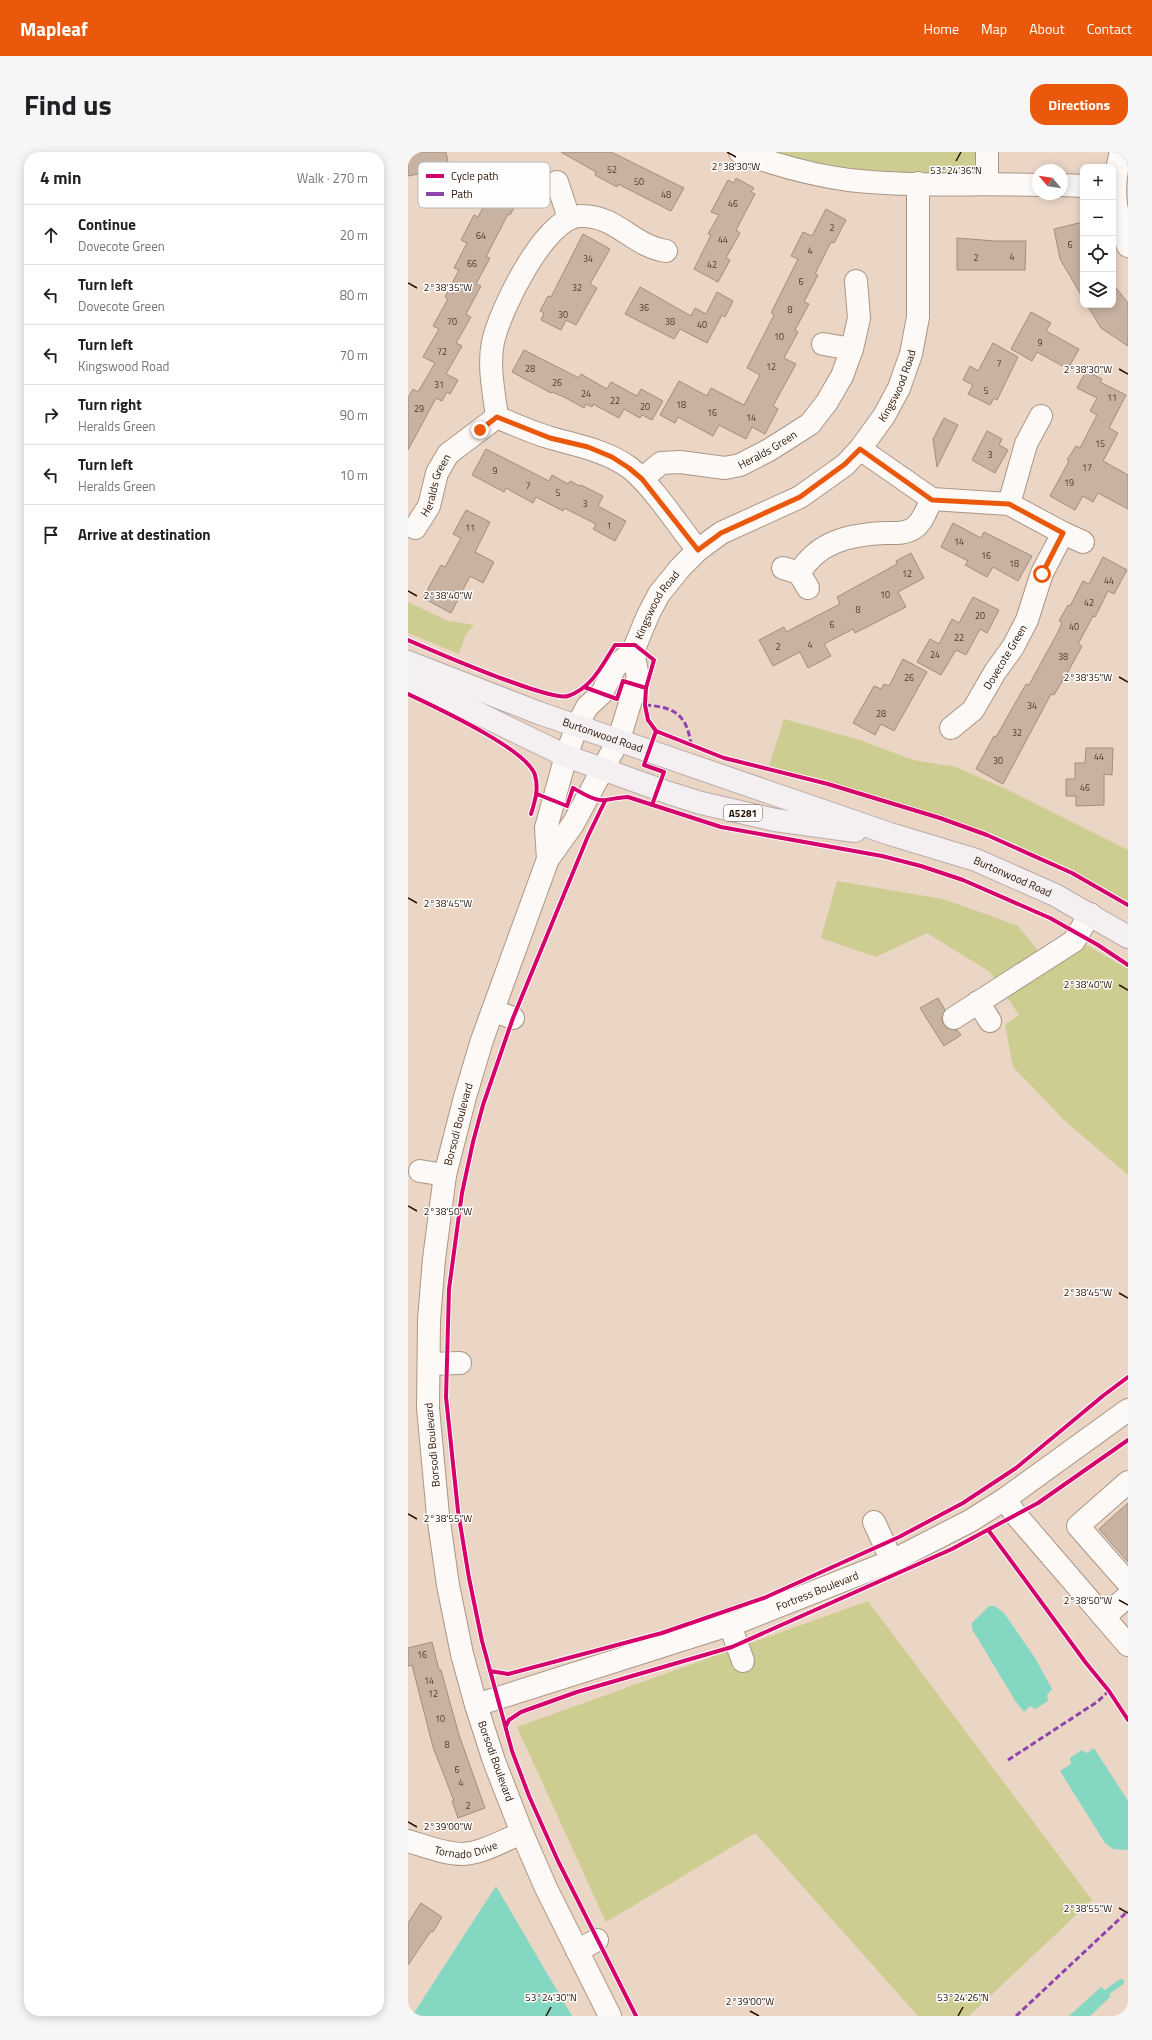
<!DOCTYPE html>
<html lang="en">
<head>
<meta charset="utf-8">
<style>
  :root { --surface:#fff; --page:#f6f6f6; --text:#202124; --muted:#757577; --line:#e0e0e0; --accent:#ea580c }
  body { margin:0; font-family:"Titillium Web",sans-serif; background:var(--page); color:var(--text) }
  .controls { position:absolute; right:12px; top:12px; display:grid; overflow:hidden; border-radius:8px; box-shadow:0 2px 10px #0003 }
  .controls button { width:36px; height:36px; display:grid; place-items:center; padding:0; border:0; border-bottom:1px solid var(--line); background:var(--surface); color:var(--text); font:20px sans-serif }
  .compass { position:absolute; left:624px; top:12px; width:36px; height:36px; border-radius:50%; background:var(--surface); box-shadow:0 2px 10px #0003; rotate:299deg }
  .stop { position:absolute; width:12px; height:12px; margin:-9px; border:3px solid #ea580c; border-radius:50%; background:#fff }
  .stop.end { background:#ea580c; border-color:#fff; box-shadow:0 1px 4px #0008 }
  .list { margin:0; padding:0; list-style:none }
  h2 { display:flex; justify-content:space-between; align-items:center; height:52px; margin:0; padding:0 16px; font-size:17px }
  h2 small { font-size:13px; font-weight:400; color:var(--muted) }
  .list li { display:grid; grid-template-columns:26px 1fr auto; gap:12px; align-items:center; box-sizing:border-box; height:60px; padding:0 16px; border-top:1px solid var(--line) }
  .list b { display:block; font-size:15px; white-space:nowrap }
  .list p { margin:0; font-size:13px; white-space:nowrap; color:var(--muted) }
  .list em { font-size:13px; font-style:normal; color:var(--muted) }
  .icon { flex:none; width:22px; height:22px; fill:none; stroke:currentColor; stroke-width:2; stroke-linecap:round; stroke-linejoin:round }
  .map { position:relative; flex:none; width:720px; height:1864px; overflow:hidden; border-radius:16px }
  header { display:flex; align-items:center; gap:24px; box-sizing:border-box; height:56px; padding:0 20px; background:var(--accent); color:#fff }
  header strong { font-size:19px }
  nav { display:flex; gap:22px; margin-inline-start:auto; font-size:14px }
  .intro { display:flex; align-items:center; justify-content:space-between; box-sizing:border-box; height:96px; padding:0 24px }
  h1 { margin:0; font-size:28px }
  .button { padding:10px 18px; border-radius:16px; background:var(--accent); color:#fff; font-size:14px; font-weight:700 }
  main { display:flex; gap:24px; padding:0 24px }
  aside { flex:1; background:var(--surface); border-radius:16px; box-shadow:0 2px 10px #0003 }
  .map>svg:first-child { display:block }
  .green { fill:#cdcd91 }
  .water { fill:#84d8c2 }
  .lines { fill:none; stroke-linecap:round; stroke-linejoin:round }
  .stream { stroke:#84d8c2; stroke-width:6 }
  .building { fill:#c8b2a2; stroke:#a28e7d }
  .minor-casing { stroke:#ab9685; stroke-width:24 }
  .major-casing { stroke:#baacaa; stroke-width:24 }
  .minor { stroke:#fcf9f6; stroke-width:22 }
  .major { stroke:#f4eff0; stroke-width:22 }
  .quiet { stroke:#8e44ad; stroke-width:3; stroke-dasharray:6 3; stroke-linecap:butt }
  .cycleway-casing { stroke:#fdfdfd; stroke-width:6 }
  .cycleway { stroke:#d6006c; stroke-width:4 }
  .route { stroke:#ea580c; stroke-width:5 }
  .ticks { fill:none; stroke:#281100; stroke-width:1.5 }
  .labels { text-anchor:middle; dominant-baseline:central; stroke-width:3; stroke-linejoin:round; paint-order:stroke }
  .number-label { font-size:9px; fill:#503928 }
  .shield { fill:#fdfdfd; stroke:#68584c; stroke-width:1 }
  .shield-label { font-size:10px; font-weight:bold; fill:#281100 }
  .street-label { font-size:11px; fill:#281100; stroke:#fdfdfd }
  .key { fill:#fdfdfd; stroke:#bdb6b1; stroke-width:1 }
  .key-label { font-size:11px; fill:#281100 }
  .ticks-label { font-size:10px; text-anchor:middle; fill:#281100; stroke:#fdfdfd; stroke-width:3; stroke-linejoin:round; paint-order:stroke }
</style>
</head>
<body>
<header>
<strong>Mapleaf</strong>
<nav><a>Home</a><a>Map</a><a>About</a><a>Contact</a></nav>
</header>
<div class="intro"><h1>Find us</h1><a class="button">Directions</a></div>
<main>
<aside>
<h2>4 min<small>Walk · 270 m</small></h2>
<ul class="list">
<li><svg class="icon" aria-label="ahead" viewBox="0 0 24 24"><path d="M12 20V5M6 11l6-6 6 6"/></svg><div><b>Continue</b><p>Dovecote Green</p></div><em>20 m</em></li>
<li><svg class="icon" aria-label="left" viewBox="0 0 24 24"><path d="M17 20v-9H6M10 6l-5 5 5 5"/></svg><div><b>Turn left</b><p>Dovecote Green</p></div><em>80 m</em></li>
<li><svg class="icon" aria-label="left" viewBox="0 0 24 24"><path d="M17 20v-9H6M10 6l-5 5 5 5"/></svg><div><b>Turn left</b><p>Kingswood Road</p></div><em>70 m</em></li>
<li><svg class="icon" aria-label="right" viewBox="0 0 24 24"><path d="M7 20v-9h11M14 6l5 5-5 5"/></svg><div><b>Turn right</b><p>Heralds Green</p></div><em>90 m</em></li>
<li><svg class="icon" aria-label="left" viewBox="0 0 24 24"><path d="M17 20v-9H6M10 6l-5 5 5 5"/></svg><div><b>Turn left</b><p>Heralds Green</p></div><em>10 m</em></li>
<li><svg class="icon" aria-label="arrive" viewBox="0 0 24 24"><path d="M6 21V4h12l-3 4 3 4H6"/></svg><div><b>Arrive at destination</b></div></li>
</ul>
</aside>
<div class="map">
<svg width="720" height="1864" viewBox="0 0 720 1864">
  <rect width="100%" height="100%" fill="#ebd5c5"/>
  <!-- green -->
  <path class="green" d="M361,0h211c-4,16 -5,20 -22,22l-86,-2 -64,-9z
    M0,450l40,19 26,4 -8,9 -7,20 -51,-21z
    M376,567l76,21 53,20 43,7 52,23 120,60v55l-56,-32 -85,-38 -219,-66z
    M429,729l106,18 51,18 24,9 32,39 30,-24 48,28v206l-63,-54 -52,-54 -8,-42 14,-10 -29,-43 -63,-39 -51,24 -55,-19z
    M460,1449l224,299 -123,116h-51l-163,-183 -149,89 -89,-195z"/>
  <!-- water -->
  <path class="water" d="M581,1454h6l9,7 31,45 17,31 -5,6 1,6 -13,8 -5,-3 -6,6 -8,-10 -44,-73v-6z
    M686,1596l34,53v49l-15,-1 -8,-6 -45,-72 11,-7 -1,-6 12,-8 5,3z
    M88,1734l76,130h-160z
    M693,1835l10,9 -21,20h-21z"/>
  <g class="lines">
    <!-- stream -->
    <path class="stream" d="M699,1840l14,-10"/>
  </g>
  <!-- building -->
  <path class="building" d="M0,0h38l3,16 -41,8z
    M153,0h50l73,36 -13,23 -53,-27 -1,3 -22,-12 1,-3z
    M103,15l22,12 -12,22 -3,-1 -8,15 -2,-1 -22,43 4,1 -14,26 5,2 -15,28 5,3 -15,26 6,3 -16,28 12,6 -8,14 -3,-2 -5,9 -6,-3 -28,52v-52l5,-9 5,3 17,-29 -12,-6 16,-28 -6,-3 15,-27 -3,-2 14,-27 -5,-2 13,-25 -6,-3 13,-25 4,2 14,-26 5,2z
    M328,26l18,10 -3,4 4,2 -19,36 4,3 -14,25 4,2 -12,22 -24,-13 17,-34 -3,-1 11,-19 -8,-3 17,-32 6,3z
    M418,57l20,11 -12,23 -3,-1 -16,32 3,1 -14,27 5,2 -14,26 3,2 -14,26 12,6 -23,42 5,3 -13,25 -13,-7 -6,12 -27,-14 -6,11 -35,-19 -3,6 -15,-8 19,-34 28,15 4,-8 33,17 16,-30 -13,-7 27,-53 -3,-2 27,-54 -7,-3 12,-24 9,4z
    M675,70v76l-23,-39 -6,-30z
    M175,82l27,15 -20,35 7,4 -21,37 -10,-5 -5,10 -20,-10 3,-7 -4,-2 8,-15 3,1z
    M549,86l38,3h31l-1,29h-68z
    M705,132l15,19v43l-27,-18 -14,-23h26z
    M232,135l51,29 4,-8 11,6 11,-22 16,9 -8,16 -3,-2 -15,28 -27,-14 -6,10 -49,-25z
    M623,160l20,11 -5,8 33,18 -11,20 -31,-17 -5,9 -21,-12z
    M585,191l25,14 -21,43 -3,-2 -4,7 -22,-11 5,-9 -10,-5 7,-14 8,5z
    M116,198l55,28 2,-4 26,15 4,-7 26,14 4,-7 22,12 -11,19 -10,-5 -2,3 -16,-9 -5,9 -26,-14 -1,3 -6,-3 -2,4 -20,-11 -12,-5 -1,1 -39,-21z
    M678,219l16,8 -2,3 26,13 -17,33 9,5 -15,28 25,14v34l-30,-16 -5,9 -10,-6 -8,14 -25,-14 19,-35 -2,-1 9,-14 4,2 17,-33 -7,-4 7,-13 -20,-10z
    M536,266l14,7 -21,42 -4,-28z
    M579,279l15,8 -3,6 9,5 -13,23 -23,-13z
    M78,297l63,32 3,-6 16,9 2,-3 10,5 1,-1 22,11 -5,10 28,15 -11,20 -22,-12 3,-5 -32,-16 -1,3 -27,-14 -3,6 -27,-15 -2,4 -32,-17z
    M58,358l24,12 -15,30 19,10 -11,21 -13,-7 -19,37 -28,-15 18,-33 4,2 16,-29 -8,-4z
    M545,371l28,15 3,-6 48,24 -14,25 -25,-14 -6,10 -22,-12 3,-4 -27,-14z
    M503,401l13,25 -26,14 8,15 -51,26 -2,-4 -29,15 7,12 -23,12 -8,-16 -27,14 -14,-26 25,-13 2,5 54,-28 -3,-7 60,-33 -1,-3z
    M695,405l24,13 -13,24 -6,-3 -13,26 -2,-1 -15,28 4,2 -13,24 -15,25 -3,-1 -48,90 -27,-15 18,-33 2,1 30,-53 3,1 30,-55 3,-7 -3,-2 9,-16 2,1 13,-25 6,3z
    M565,445l26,13 -12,23 -7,-4 -14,26 -10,-5 -15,25 -24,-13 13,-23 9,5 13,-25 7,4z
    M495,507l24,13 -33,59 -13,-7 -6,11 -22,-12 21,-37 7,3 3,-5 5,2z
    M678,596h27l-1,27 -8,-1v31l-28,1v-10h-10v-17h9v-16h10z
    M530,846l7,12 -3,8 1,6 6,5 8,1 4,5 -17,11 -24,-38z
    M720,1351v59l-29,-33z
    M24,1490l7,28h2l18,65 26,73 -27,10 -6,-17h2l-21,-54 -21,-82 -4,1v-18z
    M13,1751l21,14 -9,15 -2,-1 -23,34v-42z"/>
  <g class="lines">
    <!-- minor casing -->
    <g class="minor-casing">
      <g id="minor">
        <path d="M332,0c36,13 71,23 109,28 62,7 126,3 189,5"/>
        <path d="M579,0v31"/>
        <path d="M713,0c-10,36 -7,60 7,94"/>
        <path d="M149,30l12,36"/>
        <path d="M654,33l21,1"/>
        <path d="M415,192l29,5 7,-31 -3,-37"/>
        <path d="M89,265c-3,-24 -9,-51 -4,-75 7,-32 52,-125 87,-126 37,-1 52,30 86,35"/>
        <path d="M89,265c18,8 36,16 54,21 28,8 56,13 79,30 24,19 48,58 68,82"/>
        <path d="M452,297l72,50 77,5 54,29 -21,40 -15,47 -14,27 -18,25 -22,38 -22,18"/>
        <path id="s1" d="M234,327l19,-16 19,-1 45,6 15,-3 29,-15 41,-26 17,-22 15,-26 10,-27"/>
        <path d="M601,352l17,-60 15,-28"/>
        <path id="s2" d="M7,376l14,-22 8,-33 11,-19 49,-37"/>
        <path d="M655,381l20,9"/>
        <path d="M375,416l16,5 9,15"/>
        <path d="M391,421c20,-32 50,-38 85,-40 10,0 22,1 30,-5 9,-6 13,-20 18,-29"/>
        <path id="s3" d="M140,707l-2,-31 20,-72 11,-30 10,-19 15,-14 13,-26 18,-16 15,-36 11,-21 22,-27 17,-17 23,-17 79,-36 45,-32 15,-16 24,-33 15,-28 12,-34 7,-37v-134"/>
        <path d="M570,850l12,19"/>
        <path d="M86,859l19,7"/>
        <path d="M546,866l120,-77 16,-27"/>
        <path d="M12,1019l25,4"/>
        <path d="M21,1212l31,-1"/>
        <path d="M720,1330l-50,44 50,57"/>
        <path d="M597,1347l11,16 112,130"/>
        <path d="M466,1370l18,39"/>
        <path d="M696,1465l24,-21"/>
        <path d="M322,1473l13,36"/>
        <path id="s4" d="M68,1553l265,-84 151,-60 78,-40 35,-22 123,-89"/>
        <path id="s5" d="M0,1689c17,5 37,13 55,13 20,-1 41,-14 59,-21"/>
        <path d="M169,1799l20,-11"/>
        <path id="s6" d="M202,1864l-64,-128 -24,-55 -28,-72 -18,-56 -14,-51 -14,-69 -10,-70 -10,-107 1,-88 5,-61 11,-84 20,-78 17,-57 66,-181 25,-35 46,-85 19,-62 -5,-26"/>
      </g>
    </g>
    <!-- major casing -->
    <g class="major-casing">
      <g id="major">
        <path id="s7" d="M0,510l131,51 351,121 86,26 79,35 73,42"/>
        <path d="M0,527l158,77 103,37 32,10 74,17 80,11"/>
      </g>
    </g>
    <!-- minor -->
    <use href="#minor" class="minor"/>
    <!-- major -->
    <use href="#major" class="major"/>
    <!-- quiet -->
    <path class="quiet" d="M237,553c29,2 42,9 46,40
      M600,1608l89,-58 12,-11
      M608,1864l112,-105"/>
    <!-- cycleway casing -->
    <g class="cycleway-casing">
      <path id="cycleway" d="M0,488c23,10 143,62 160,56 24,-8 35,-32 47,-51h20l19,15 -8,28 -1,17 3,15 8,11 68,27 104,26 112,34 47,17 85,38 56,32
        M176,535l33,12 6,-18 23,7
        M0,542c27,13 119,55 127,81 4,14 0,26 -4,39
        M129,642l30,12 6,-18c9,5 23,14 33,12 8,-1 14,-3 22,-3l93,30 161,29 39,10 42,14 87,38 48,27 30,20
        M197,649l-17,35 -75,182 -30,87 -10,37 -11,51 -13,96 -3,108 12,114 11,67 13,63 30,110 17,45 29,65 78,155
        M244,653l12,-33 -20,-7 12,-34
        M581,1379l97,132 23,28 19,29
        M82,1519l18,3 154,-41 102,-35 135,-61 64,-34 53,-35 88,-73 24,-18
        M98,1574l3,-6 12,-8 56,-20 155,-45 220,-98 86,-46 90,-63"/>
    </g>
    <!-- cycleway -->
    <use href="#cycleway" class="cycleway"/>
  </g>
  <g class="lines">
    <!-- route -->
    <path class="route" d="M72,278l17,-13 53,21 38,9 24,10 17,11 13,11 56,71 23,-17 79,-36 45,-33 15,-15 72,51 77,4 54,29 -21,41"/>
  </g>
  <!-- ticks -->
  <path class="ticks" d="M319,0l9,5M548,9l5,-9M0,131l9,5M711,217l9,5M0,439l9,5M711,525l9,5M0,746l9,5M711,833l9,5M0,1054l9,5M711,1141l9,5M0,1362l9,5M711,1448l9,5M0,1670l9,5M711,1756l9,5M342,1859l9,5M138,1864l5,-9M550,1864l5,-9"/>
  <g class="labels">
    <!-- number labels -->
    <g class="number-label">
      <text x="204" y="17">52</text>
      <text x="231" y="29">50</text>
      <text x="258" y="42">48</text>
      <text x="325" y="51">46</text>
      <text x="424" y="75">2</text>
      <text x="73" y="83">64</text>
      <text x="315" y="87">44</text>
      <text x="662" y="92">6</text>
      <text x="402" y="98">4</text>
      <text x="604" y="104">4</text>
      <text x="568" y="105">2</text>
      <text x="180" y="106">34</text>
      <text x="64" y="111">66</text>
      <text x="304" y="112">42</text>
      <text x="393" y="129">6</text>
      <text x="169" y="135">32</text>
      <text x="236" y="155">36</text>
      <text x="382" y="157">8</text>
      <text x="155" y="162">30</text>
      <text x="44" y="169">70</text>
      <text x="262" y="169">38</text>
      <text x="294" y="172">40</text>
      <text x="371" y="184">10</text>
      <text x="632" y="190">9</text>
      <text x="34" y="199">72</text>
      <text x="591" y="211">7</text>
      <text x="363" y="214">12</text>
      <text x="122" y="216">28</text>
      <text x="149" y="230">26</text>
      <text x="31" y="232">31</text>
      <text x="578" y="238">5</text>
      <text x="178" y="241">24</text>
      <text x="704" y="245">11</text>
      <text x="207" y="248">22</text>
      <text x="273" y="252">18</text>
      <text x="237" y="254">20</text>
      <text x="11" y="256">29</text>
      <text x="304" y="260">16</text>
      <text x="343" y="265">14</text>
      <text x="692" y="291">15</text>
      <text x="582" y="302">3</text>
      <text x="679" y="315">17</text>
      <text x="87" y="318">9</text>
      <text x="661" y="330">19</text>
      <text x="120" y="333">7</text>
      <text x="150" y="340">5</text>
      <text x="177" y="351">3</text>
      <text x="201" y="373">1</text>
      <text x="62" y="375">11</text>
      <text x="551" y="389">14</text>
      <text x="578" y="403">16</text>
      <text x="606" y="411">18</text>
      <text x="499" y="421">12</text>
      <text x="701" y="428">44</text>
      <text x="477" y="442">10</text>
      <text x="681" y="450">42</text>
      <text x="450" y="457">8</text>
      <text x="572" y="463">20</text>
      <text x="424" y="472">6</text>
      <text x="666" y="474">40</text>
      <text x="551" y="485">22</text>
      <text x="402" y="492">4</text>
      <text x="370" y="494">2</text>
      <text x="527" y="502">24</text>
      <text x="655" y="504">38</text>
      <text x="501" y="525">26</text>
      <text x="624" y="553">34</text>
      <text x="473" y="561">28</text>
      <text x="609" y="580">32</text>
      <text x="691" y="604">44</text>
      <text x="590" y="608">30</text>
      <text x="677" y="635">46</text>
      <text x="14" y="1502">16</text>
      <text x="21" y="1528">14</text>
      <text x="25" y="1541">12</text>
      <text x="32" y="1566">10</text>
      <text x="39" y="1592">8</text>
      <text x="49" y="1617">6</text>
      <text x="53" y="1630">4</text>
      <text x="60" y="1653">2</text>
    </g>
    <!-- shield labels -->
    <rect class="shield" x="316" y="653" width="38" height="16" rx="3"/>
    <g class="shield-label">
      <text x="335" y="661">A5281</text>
    </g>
    <!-- street labels -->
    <g class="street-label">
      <text stroke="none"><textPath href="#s3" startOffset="621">Kingswood Road</textPath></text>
      <text stroke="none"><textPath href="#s1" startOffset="136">Heralds Green</textPath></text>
      <text stroke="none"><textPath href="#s2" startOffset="48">Heralds Green</textPath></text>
      <text stroke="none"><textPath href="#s3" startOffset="285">Kingswood Road</textPath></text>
      <text transform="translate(597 505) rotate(-59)">Dovecote Green</text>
      <text stroke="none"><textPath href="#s7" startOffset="208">Burtonwood Road</textPath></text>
      <text stroke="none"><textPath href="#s7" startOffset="642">Burtonwood Road</textPath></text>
      <text stroke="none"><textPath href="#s6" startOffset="927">Borsodi Boulevard</textPath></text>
      <text transform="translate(24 1293) rotate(-95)">Borsodi Boulevard</text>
      <text stroke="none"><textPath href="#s4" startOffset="360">Fortress Boulevard</textPath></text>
      <text transform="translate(88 1609) rotate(70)">Borsodi Boulevard</text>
      <text stroke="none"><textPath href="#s5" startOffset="60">Tornado Drive</textPath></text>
    </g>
  </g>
  <!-- legend -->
  <rect x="10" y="10" width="132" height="46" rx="6" class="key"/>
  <rect x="18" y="22" width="18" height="4" fill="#d6006c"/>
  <rect x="18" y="40" width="18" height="4" fill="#8e44ad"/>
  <g class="key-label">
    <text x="43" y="28">Cycle path</text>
    <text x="43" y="46">Path</text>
  </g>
  <g class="ticks-label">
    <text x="328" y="18">2°38'30"W</text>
    <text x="548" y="22">53°24'36"N</text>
    <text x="40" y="139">2°38'35"W</text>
    <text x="680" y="221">2°38'30"W</text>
    <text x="40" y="447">2°38'40"W</text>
    <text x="680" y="529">2°38'35"W</text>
    <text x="40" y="755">2°38'45"W</text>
    <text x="680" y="836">2°38'40"W</text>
    <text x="40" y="1063">2°38'50"W</text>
    <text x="680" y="1144">2°38'45"W</text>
    <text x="40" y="1370">2°38'55"W</text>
    <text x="680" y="1452">2°38'50"W</text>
    <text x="40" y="1678">2°39'00"W</text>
    <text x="680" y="1760">2°38'55"W</text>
    <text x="143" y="1849">53°24'30"N</text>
    <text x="555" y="1849">53°24'26"N</text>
    <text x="342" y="1853">2°39'00"W</text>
  </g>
</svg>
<div class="controls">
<button>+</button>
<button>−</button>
<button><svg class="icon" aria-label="locate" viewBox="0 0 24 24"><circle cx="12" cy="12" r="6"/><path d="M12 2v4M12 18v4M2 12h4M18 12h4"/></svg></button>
<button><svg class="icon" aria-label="layers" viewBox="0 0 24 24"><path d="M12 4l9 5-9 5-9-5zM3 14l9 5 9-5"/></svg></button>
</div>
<svg class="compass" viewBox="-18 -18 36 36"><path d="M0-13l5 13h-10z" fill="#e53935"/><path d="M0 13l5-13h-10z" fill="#757577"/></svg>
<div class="stop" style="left:634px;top:422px"></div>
<div class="stop end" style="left:72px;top:278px"></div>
</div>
</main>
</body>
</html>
